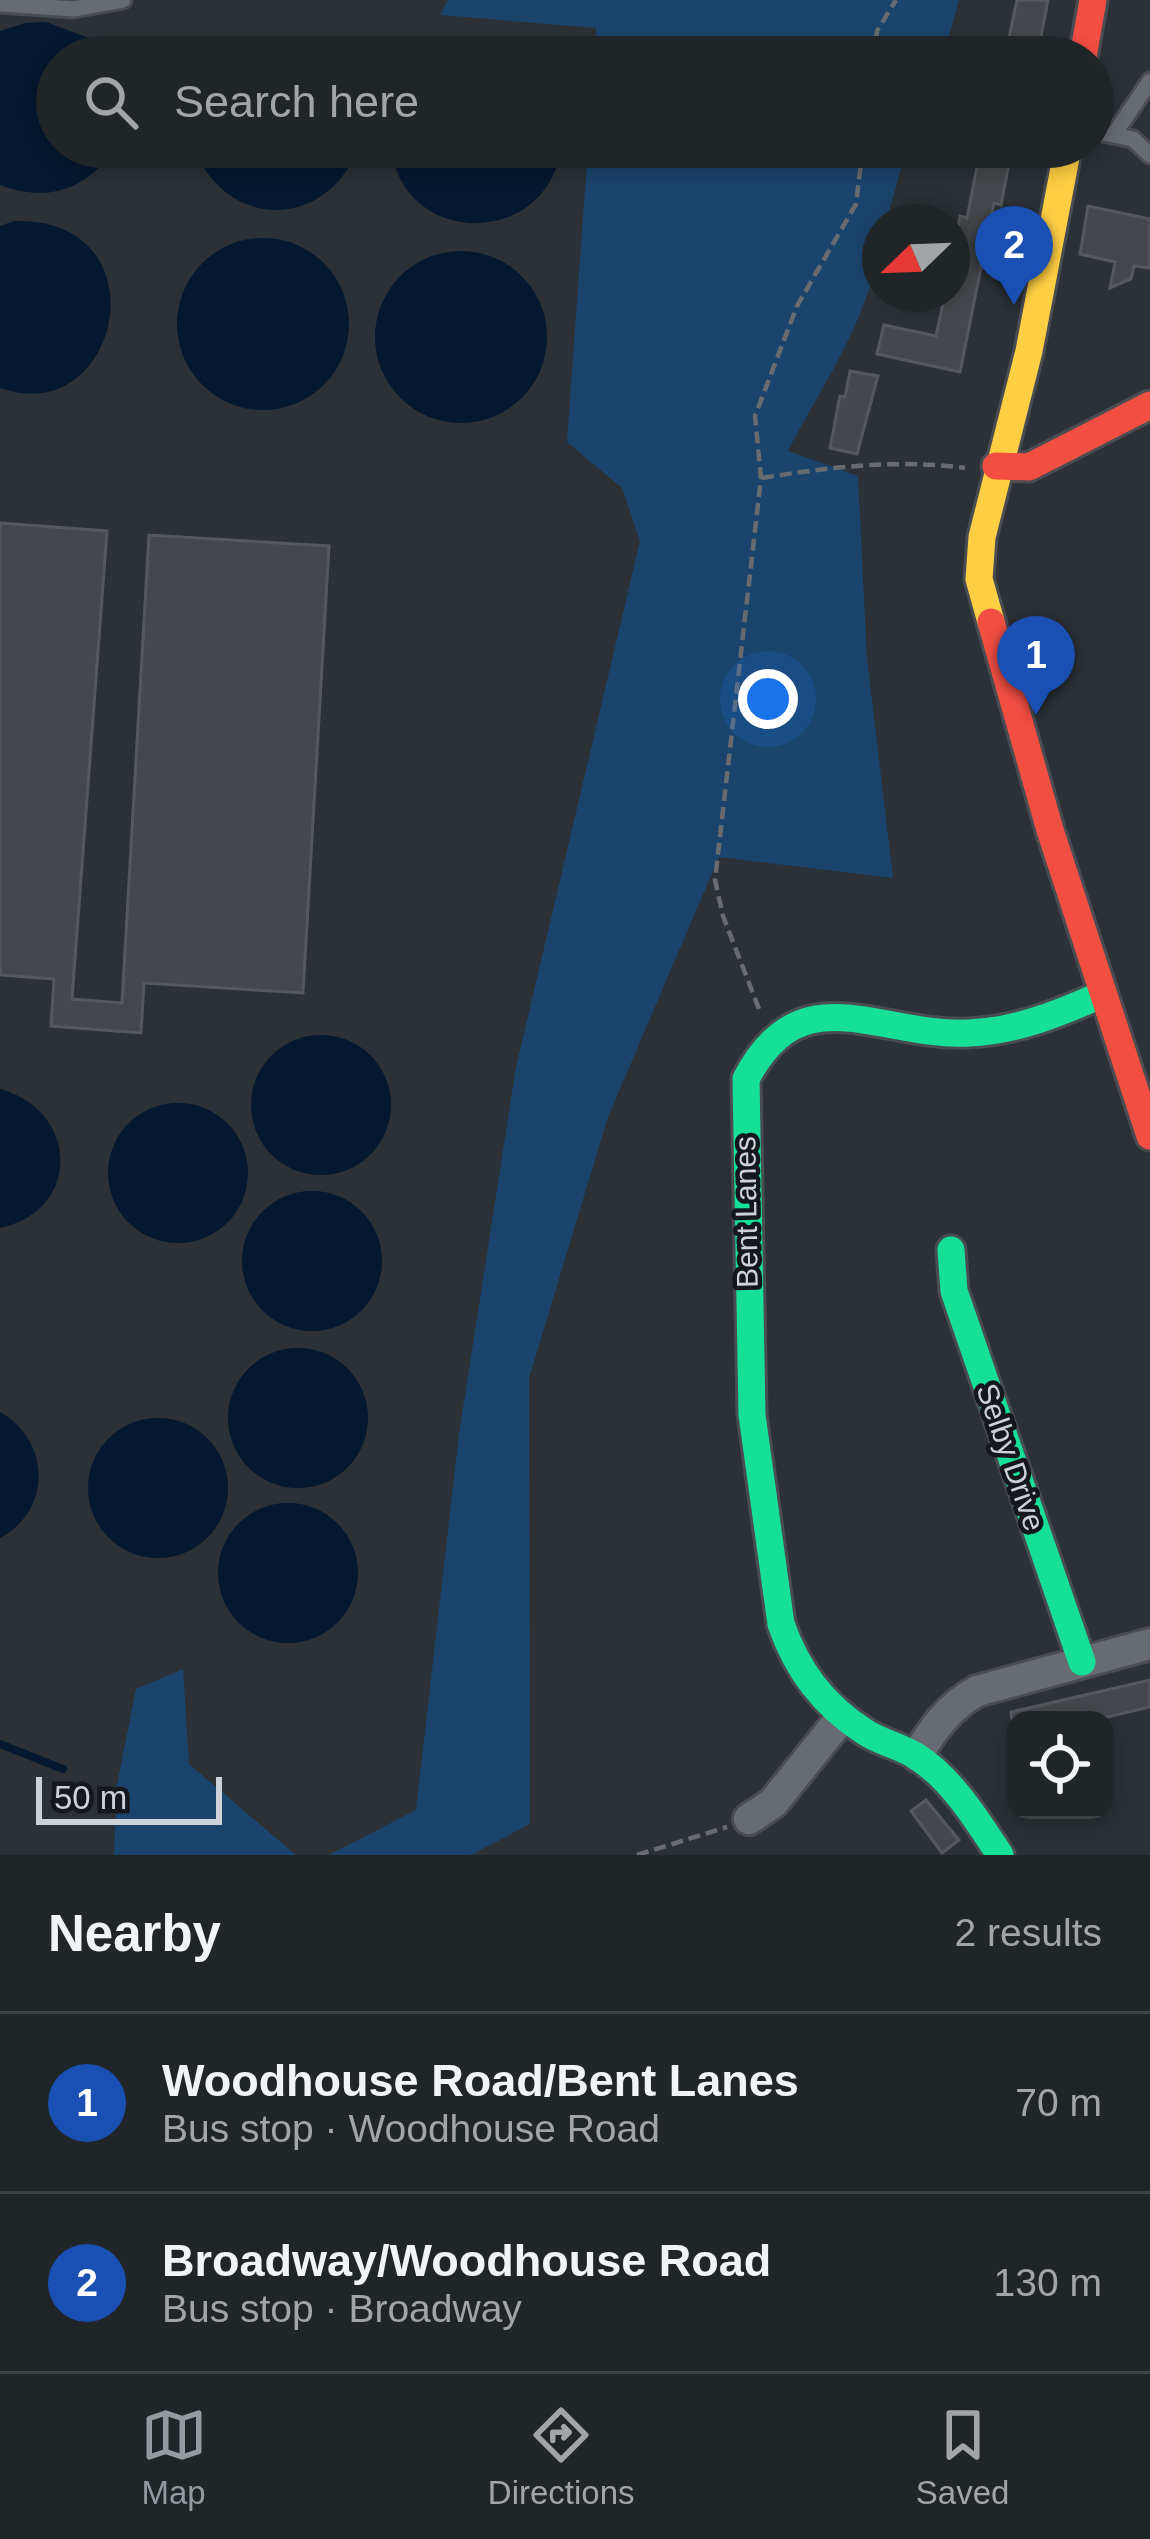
<!DOCTYPE html>
<html lang="en">
<head>
<meta charset="utf-8">
<style>
  :root { --surface:#202528; --page:#2d3134; --text:#f1f3f6; --muted:#a2a5a8; --line:#3d4245; --accent:#949a9f }
  body { margin:0; font-family:Arial,sans-serif; background:var(--page); color:var(--text) }
  .controls { position:absolute; right:36px; bottom:36px; display:grid; overflow:hidden; border-radius:24px; box-shadow:0 6px 18px #0003 }
  .controls button { width:108px; height:108px; display:grid; place-items:center; padding:0; border:0; border-bottom:3px solid var(--line); background:var(--surface); color:var(--text); font:60px sans-serif }
  .compass { position:absolute; left:862px; top:204px; width:108px; height:108px; border-radius:50%; background:var(--surface); box-shadow:0 6px 18px #0003; rotate:247deg }
  .scale { position:absolute; left:36px; bottom:30px; width:186px; box-sizing:border-box; padding-left:12px; border:6px solid #ccd2d8; border-top:0; font-size:33px; line-height:42px; white-space:nowrap; color:#ccd2d8; -webkit-text-stroke:9px #14181d; paint-order:stroke }
  .you { position:absolute; left:768px; top:699px; width:42px; height:42px; margin:-30px; border:9px solid #fff; border-radius:50%; background:#1a73e8; box-shadow:0 0 0 18px #1a73e833 }
  .badge { display:grid; place-items:center; width:78px; height:78px; border-radius:50%; background:var(--accent); color:#fff; font-size:39px; font-weight:700 }
  .pin { position:absolute; translate:-50% -99px; filter:drop-shadow(0 3px 6px #0008) }
  .pin::after { content:''; position:absolute; top:63px; width:42px; height:36px; background:inherit; clip-path:polygon(0 0,100% 0,50% 100%) }
  .list { margin:0; padding:0; list-style:none }
  h2 { display:flex; justify-content:space-between; align-items:center; height:156px; margin:0; padding:0 48px; font-size:51px }
  h2 small { font-size:39px; font-weight:400; color:var(--muted) }
  .list li { display:grid; grid-template-columns:78px 1fr auto; gap:36px; align-items:center; box-sizing:border-box; height:180px; padding:0 48px; border-top:3px solid var(--line) }
  .list b { display:block; font-size:45px; white-space:nowrap }
  .list p { margin:0; font-size:39px; white-space:nowrap; color:var(--muted) }
  .list em { font-size:39px; font-style:normal; color:var(--muted) }
  .icon { flex:none; width:66px; height:66px; fill:none; stroke:currentColor; stroke-width:2; stroke-linecap:round; stroke-linejoin:round }
  .map { position:relative; flex:none; width:1150px; height:1855px; overflow:hidden }
  .search { position:absolute; background:var(--surface); box-shadow:0 6px 18px #0003; left:36px; right:36px; top:36px; height:132px; display:flex; align-items:center; gap:30px; box-sizing:border-box; padding:0 42px; border-radius:66px; color:var(--muted); font-size:45px }
  .sheet { height:516px; background:var(--surface) }
  nav { display:flex; justify-content:space-around; align-items:center; box-sizing:border-box; height:168px; border-top:3px solid var(--line); background:var(--surface); font-size:33px; color:var(--muted) }
  nav a { display:grid; justify-items:center; gap:6px }
  nav .on { color:var(--accent) }
  .map>svg:first-child { display:block }
  .green { fill:#1b446c }
  .water { fill:#04182f }
  .lines { fill:none; stroke-linecap:round; stroke-linejoin:round }
  .stream { stroke:#04182f; stroke-width:8 }
  .building { fill:#44484c; stroke:#55595e; stroke-width:3 }
  .lane-casing { stroke:#494d51; stroke-width:21 }
  .street-casing { stroke:#494d51; stroke-width:36 }
  .fast-casing { stroke:#494d51; stroke-width:33 }
  .slow-casing { stroke:#494d51; stroke-width:33 }
  .jam-casing { stroke:#494d51; stroke-width:33 }
  .path { stroke:#686c70; stroke-width:4.5; stroke-dasharray:12 6; stroke-linecap:butt }
  .lane { stroke:#676c72; stroke-width:15 }
  .street { stroke:#676c72; stroke-width:30 }
  .fast { stroke:#16e098; stroke-width:27 }
  .slow { stroke:#ffcf43; stroke-width:27 }
  .jam { stroke:#f24e42; stroke-width:27 }
  .labels { text-anchor:middle; dominant-baseline:central; stroke-width:9; stroke-linejoin:round; paint-order:stroke }
  .street-label { font-size:30px; fill:#ccd2d8; stroke:#14181d }
</style>
</head>
<body>
<div class="map">
<svg width="1150" height="1855" viewBox="0 0 1150 1855">
  <rect width="100%" height="100%" fill="#2b3136"/>
  <!-- green -->
  <path class="green" d="M448,0h511l-16,57h-348l1,-29 -156,-13z
    M588,147h319l-21,75h-6c0,84 -55,157 -92,229l70,25 9,182 26,220 -174,-21 -111,260 -79,261 1,446 -59,31h-142l87,-45 43,-376 57,-367 124,-526 -18,-53 -55,-46z
    M183,1669l6,95 107,91h-182l3,-70 19,-96z"/>
  <!-- water -->
  <path class="water" d="M46,22l40,15 21,20h-50v90h58c-27,43 -68,56 -115,38v-154l25,-8z
    M284,38l21,5 24,14h-106l17,-11z
    M193,147h166c-33,84 -132,84 -166,0z
    M391,147h170c-13,102 -159,101 -170,0z
    M14,221c152,-4 107,210 -14,167v-162z
    M177 324a86 86 0 1 1 172 0a86 86 0 1 1-172 0Z
    M375 337a86 86 0 1 1 172 0a86 86 0 1 1-172 0Z
    M251 1105a70 70 0 1 1 140 0a70 70 0 1 1-140 0Z
    M0,1089c79,21 82,122 0,139z
    M108 1173a70 70 0 1 1 140 0a70 70 0 1 1-140 0Z
    M242 1261a70 70 0 1 1 140 0a70 70 0 1 1-140 0Z
    M228 1418a70 70 0 1 1 140 0a70 70 0 1 1-140 0Z
    M0,1412c50,28 53,98 0,126z
    M88 1488a70 70 0 1 1 140 0a70 70 0 1 1-140 0Z
    M218 1573a70 70 0 1 1 140 0a70 70 0 1 1-140 0Z"/>
  <g class="lines">
    <!-- stream -->
    <path class="stream" d="M0,1744l63,25"/>
  </g>
  <!-- building -->
  <path class="building" d="M1017,0h31l-11,57h-32z
    M981,147h31l-11,58 -7,-2 -34,169 -83,-18 7,-29 52,11 9,-42h7v-36l8,-42 7,2z
    M1088,206l62,13v49l-16,-2 -3,13 -21,9 5,-26 -35,-8z
    M850,371l28,5 -21,78 -27,-6 10,-52 5,1z
    M0,523l107,8 -35,468 50,4 27,-468 180,11 -26,447 -159,-10 -3,50 -90,-7 3,-47 -54,-4z
    M1150,1680v27l-56,13h-82l-1,-8z
    M926,1800l33,40 -17,13 -31,-42z"/>
  <g class="lines">
    <!-- lane casing -->
    <g class="lane-casing">
      <path id="lane" d="M0,4l73,5 50,-9
        M1093,131l40,8 17,16
        M1115,133l35,-52"/>
    </g>
    <!-- street casing -->
    <g class="street-casing">
      <path id="street" d="M917,1756c17,-29 31,-48 60,-65l173,-47
        M749,1819l24,-16 69,-86"/>
    </g>
    <!-- fast casing -->
    <g class="fast-casing">
      <path id="fast" d="M951,1250l3,41 128,371
        M1000,1855c-23,-35 -48,-76 -84,-99 -16,-10 -36,-14 -51,-24 -42,-27 -68,-62 -84,-108l-29,-209 -6,-336c55,-106 132,-42 223,-46 48,-2 91,-20 134,-39"/>
    </g>
    <!-- slow casing -->
    <g class="slow-casing">
      <path id="slow" d="M991,622l-12,-43 3,-42 47,-186 39,-204"/>
    </g>
    <!-- jam casing -->
    <g class="jam-casing">
      <path id="jam" d="M1083,57l10,-57
        M996,466l33,1 121,-62
        M991,622l59,208 100,306"/>
    </g>
    <!-- path -->
    <path class="path" d="M874,57l3,-26 19,-31
      M762,478c67,-11 135,-19 203,-10
      M759,1009l-36,-93 -8,-36 46,-402 -6,-62 42,-110 59,-102 7,-57
      M637,1855l90,-28"/>
    <!-- lane -->
    <use href="#lane" class="lane"/>
    <!-- street -->
    <use href="#street" class="street"/>
    <!-- fast -->
    <use href="#fast" class="fast"/>
    <!-- slow -->
    <use href="#slow" class="slow"/>
    <!-- jam -->
    <use href="#jam" class="jam"/>
  </g>
  <g class="labels">
    <!-- street labels -->
    <g class="street-label">
      <text transform="translate(746 1212) rotate(-91)">Bent Lanes</text>
      <text transform="translate(1011 1457) rotate(71)">Selby Drive</text>
    </g>
  </g>
</svg>
<div class="controls">
<button><svg class="icon" aria-label="locate" viewBox="0 0 24 24"><circle cx="12" cy="12" r="6"/><path d="M12 2v4M12 18v4M2 12h4M18 12h4"/></svg></button>
</div>
<svg class="compass" viewBox="-18 -18 36 36"><path d="M0-13l5 13h-10z" fill="#e53935"/><path d="M0 13l5-13h-10z" fill="#a2a5a8"/></svg>
<div class="scale">50 m</div>
<div class="you"></div>
<div class="pin badge" style="left:1036px;top:715px;background:#1a4fb4">1</div>
<div class="pin badge" style="left:1014px;top:305px;background:#1a4fb4">2</div>
<div class="search"><svg class="icon" aria-label="search" viewBox="0 0 24 24"><circle cx="10" cy="10" r="6"/><path d="M15 15l6 6"/></svg>Search here</div>
</div>
<section class="sheet">
<h2>Nearby<small>2 results</small></h2>
<ul class="list">
<li><span class="badge" style="background:#1a4fb4">1</span><div><b>Woodhouse Road/Bent Lanes</b><p>Bus stop · Woodhouse Road</p></div><em>70 m</em></li>
<li><span class="badge" style="background:#1a4fb4">2</span><div><b>Broadway/Woodhouse Road</b><p>Bus stop · Broadway</p></div><em>130 m</em></li>
</ul>
</section>
<nav>
<a class="on"><svg class="icon" aria-label="map" viewBox="0 0 24 24"><path d="M3 6l6-2 6 2 6-2v14l-6 2-6-2-6 2zM9 4v14M15 6v14"/></svg>Map</a>
<a><svg class="icon" aria-label="directions" viewBox="0 0 24 24"><path d="M12 3l9 9-9 9-9-9zM9 14v-3h6M13 9l2 2-2 2"/></svg>Directions</a>
<a><svg class="icon" aria-label="saved" viewBox="0 0 24 24"><path d="M7 4h10v16l-5-4-5 4z"/></svg>Saved</a>
</nav>
</body>
</html>
